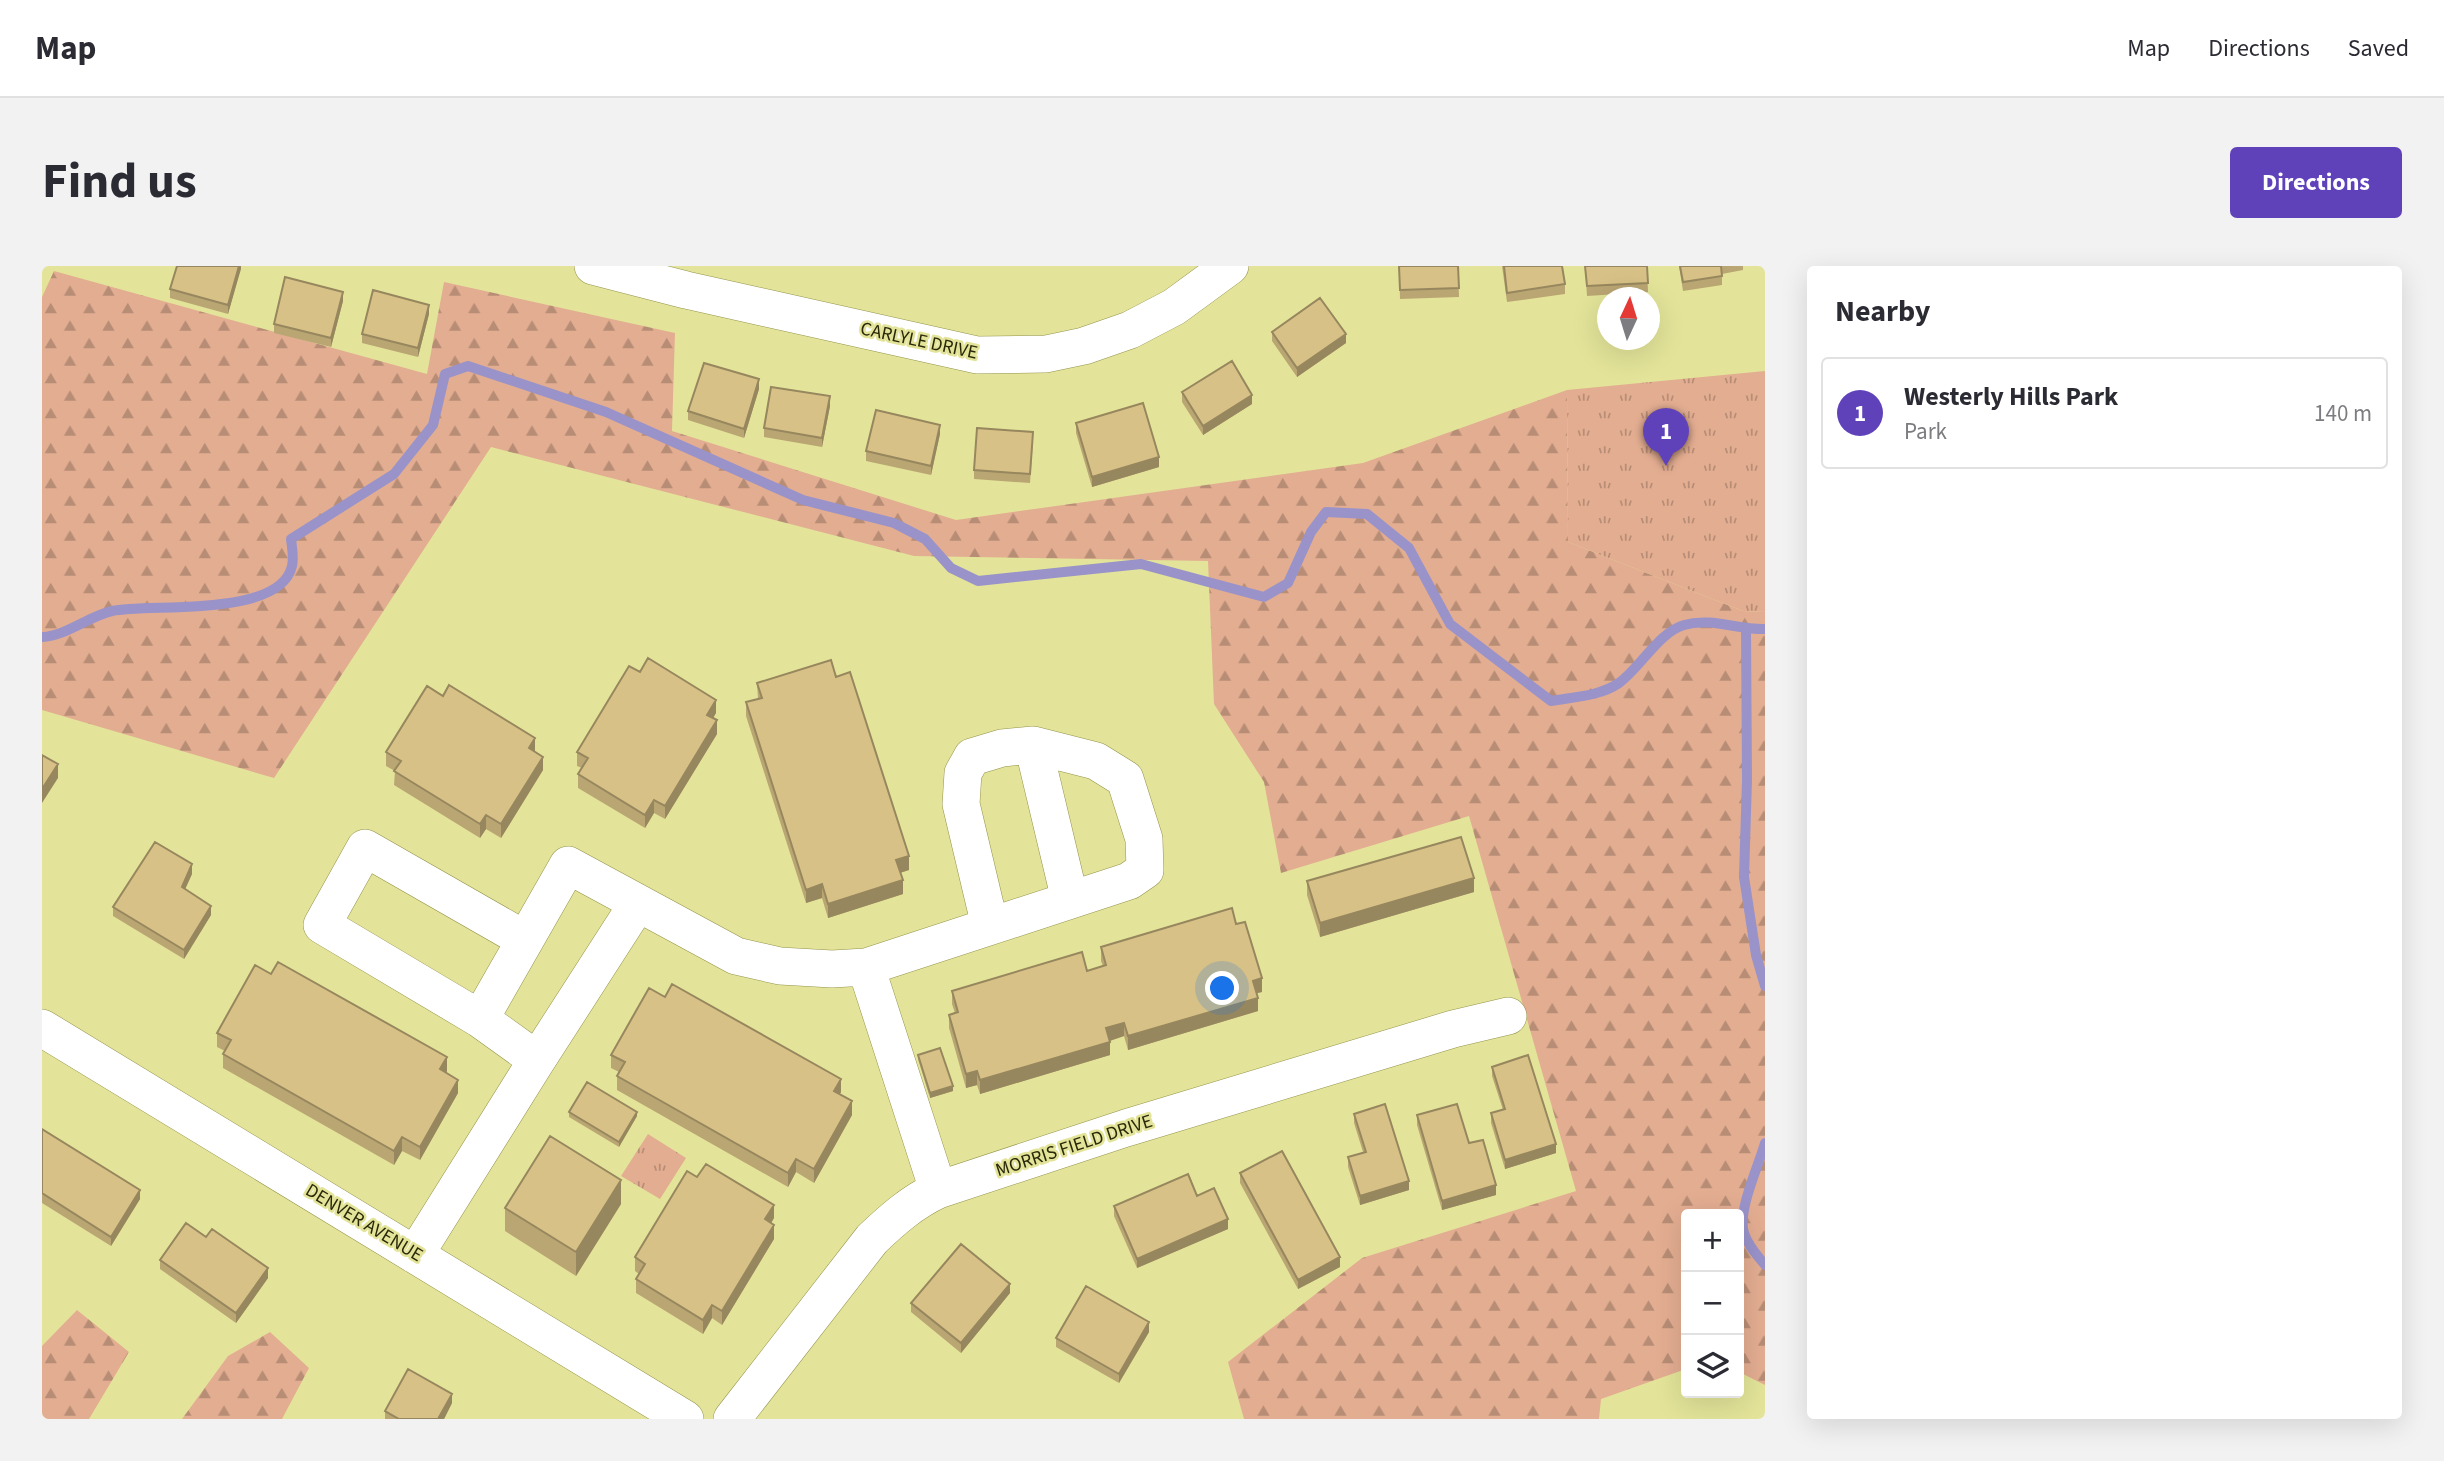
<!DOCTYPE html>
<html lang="en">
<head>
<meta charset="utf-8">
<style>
  :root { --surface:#fff; --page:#f2f2f3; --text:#2b2b33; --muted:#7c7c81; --line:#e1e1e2; --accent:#5f42ba }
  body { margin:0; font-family:"Source Sans 3",sans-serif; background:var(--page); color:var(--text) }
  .controls { position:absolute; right:21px; bottom:21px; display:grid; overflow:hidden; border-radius:7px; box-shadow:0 7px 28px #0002 }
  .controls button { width:63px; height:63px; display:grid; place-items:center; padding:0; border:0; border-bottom:2px solid var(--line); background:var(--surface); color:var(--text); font:35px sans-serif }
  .compass { position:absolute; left:1555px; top:21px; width:63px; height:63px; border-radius:50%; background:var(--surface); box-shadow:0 7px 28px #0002; rotate:4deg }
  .you { position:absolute; left:1181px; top:723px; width:24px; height:24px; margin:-18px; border:5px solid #fff; border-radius:50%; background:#1a73e8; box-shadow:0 0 0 10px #1a73e833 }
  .badge { display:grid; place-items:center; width:46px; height:46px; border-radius:50%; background:var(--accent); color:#fff; font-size:23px; font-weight:700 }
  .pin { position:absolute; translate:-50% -58px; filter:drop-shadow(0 2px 4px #0008) }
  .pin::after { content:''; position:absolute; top:37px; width:24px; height:21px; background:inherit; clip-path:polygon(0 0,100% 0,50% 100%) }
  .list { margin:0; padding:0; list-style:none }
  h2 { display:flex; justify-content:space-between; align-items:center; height:91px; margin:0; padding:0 28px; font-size:30px }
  h2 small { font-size:23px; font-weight:400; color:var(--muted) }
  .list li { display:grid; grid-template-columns:46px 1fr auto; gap:21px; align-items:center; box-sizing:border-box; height:112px; margin:0 14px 14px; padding:0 14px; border:2px solid var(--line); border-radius:7px }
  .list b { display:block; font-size:26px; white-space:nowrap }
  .list p { margin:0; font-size:23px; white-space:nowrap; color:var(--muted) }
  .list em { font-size:23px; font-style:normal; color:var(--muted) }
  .icon { flex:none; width:38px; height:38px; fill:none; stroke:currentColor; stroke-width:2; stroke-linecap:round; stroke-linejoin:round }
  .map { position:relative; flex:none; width:1723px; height:1153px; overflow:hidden; border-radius:7px }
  header { display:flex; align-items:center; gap:42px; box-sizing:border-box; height:98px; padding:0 35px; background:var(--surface); border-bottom:2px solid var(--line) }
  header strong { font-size:33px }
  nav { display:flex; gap:38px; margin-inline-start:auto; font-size:24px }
  .intro { display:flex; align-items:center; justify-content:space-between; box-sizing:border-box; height:168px; padding:0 42px }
  h1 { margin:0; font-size:49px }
  .button { padding:18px 32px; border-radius:7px; background:var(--accent); color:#fff; font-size:24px; font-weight:700 }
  main { display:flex; gap:42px; padding:0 42px }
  aside { flex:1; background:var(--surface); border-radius:7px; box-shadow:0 7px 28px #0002 }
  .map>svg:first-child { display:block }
  .forest { fill:url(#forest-firs) }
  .park { fill:url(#park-tufts) }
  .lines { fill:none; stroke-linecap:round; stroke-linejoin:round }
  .stream { stroke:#9993ca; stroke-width:10 }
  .minor-casing { stroke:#94944b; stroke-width:38 }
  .minor { stroke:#fff; stroke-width:37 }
  .wall { fill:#baa673 }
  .shaded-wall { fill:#97875e }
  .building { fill:#d8c186; stroke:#97875e; stroke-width:2 }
  .labels { text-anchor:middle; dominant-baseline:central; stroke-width:5; stroke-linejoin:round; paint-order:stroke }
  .street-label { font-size:19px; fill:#29290a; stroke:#e3e499 }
</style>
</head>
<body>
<header>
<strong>Map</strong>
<nav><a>Map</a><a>Directions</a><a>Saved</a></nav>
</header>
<div class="intro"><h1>Find us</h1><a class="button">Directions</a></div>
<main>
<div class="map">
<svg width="1723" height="1153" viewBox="0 0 1723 1153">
  <defs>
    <pattern id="forest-firs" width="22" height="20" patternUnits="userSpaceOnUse" patternTransform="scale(1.75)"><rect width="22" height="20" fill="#e3ad91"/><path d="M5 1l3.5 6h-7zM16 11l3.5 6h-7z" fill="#b88d75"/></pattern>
    <pattern id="park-tufts" width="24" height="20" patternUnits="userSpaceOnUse" patternTransform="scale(1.75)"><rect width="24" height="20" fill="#e3ad91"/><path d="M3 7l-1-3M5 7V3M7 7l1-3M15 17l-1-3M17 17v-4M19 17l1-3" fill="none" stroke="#b88d75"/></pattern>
  </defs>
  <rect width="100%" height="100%" fill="#e3e499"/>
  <!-- forest -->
  <path class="forest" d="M12,5l373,103 17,-92 231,51 -3,98 284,89 407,-57 204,-73 1,152 175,69 22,1v773l-26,-13v-158h-53v155l-85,30 -2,20h-355l-16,-57 134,-104 214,-67 -107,-375 -188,57 -17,-91 -50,-78 -6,-143 -294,-5 -423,-109 -217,331 -232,-68v-413z
    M35,1044l52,42 -40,67h-47v-73z
    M228,1066l39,36 -27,51h-100l46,-63z"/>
  <!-- park -->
  <path class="park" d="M1723,105v241l-22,-1 -175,-69 -1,-152z
    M606,868l38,24 -26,41 -39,-23z"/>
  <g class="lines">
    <!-- stream -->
    <path class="stream" d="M1704,364l1,150 -3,97 12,78 9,31
      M0,371c24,-1 47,-21 70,-26 41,-8 168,7 180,-45 2,-8 0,-19 -1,-27l103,-65 39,-49 12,-51 23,-8 138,46 197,88 91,23 31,16 26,29 27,13 163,-17 123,33 24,-14 23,-51 15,-20 41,2 42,34 41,76 101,77c23,-4 49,-5 68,-18 21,-15 40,-51 65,-58 27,-8 54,5 81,4
      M1723,877c-6,22 -28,68 -21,90 4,13 13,22 21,32"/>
    <!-- minor casing -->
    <g class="minor-casing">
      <path id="minor" d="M551,0l93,24 291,65 69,-1 38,-8 46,-16 44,-23 56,-41
        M991,479l37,155
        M482,673l-159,-91 -43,77 158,94 88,-154 168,91 44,10 52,3 34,-2 263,-86 16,-11 -1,-31 -19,-60 -29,-18 -63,-16 -31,3 -30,9 -9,16 -2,31 29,122
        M824,701l72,223
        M0,762l643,391
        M495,794l101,-157
        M373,989l122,-195 -57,-41
        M690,1153l140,-180c20,-19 40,-37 66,-49l188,-62 327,-99 55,-13"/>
    </g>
    <!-- minor -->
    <use href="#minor" class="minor"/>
  </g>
  <!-- wall -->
  <path class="wall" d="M199,0l-13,48 -58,-16v-9z
    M1357,0h59l1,31 -59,2z
    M1460,0h60l3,18v10l-58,8z
    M1543,0h62l1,26 -61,4z
    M1637,0h64v4l-21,4v11l-39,6z
    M301,35l-12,46 -57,-14v-9z
    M387,48l-11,43 -56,-14v-9z
    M1230,66l74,11 -49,34 -25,-36z
    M717,123l-15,49 -56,-18v-9z
    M1140,126l70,12 -49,31 -21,-33z
    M788,140l-8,41 -58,-10v-9z
    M1034,157l83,44 -67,20 -16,-54z
    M898,168l-9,41 -65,-14v-10z
    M991,175l-3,42 -56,-4v-9z
    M794,411l73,193 -9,3 3,21 -75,24 -6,-20 -16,5 -60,-187v-14l12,-3 -1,-16z
    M674,447l-3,5 4,16 -52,85 -11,-6 -9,15 -67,-40v-14l4,-6 -5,-2v-14z
    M344,486h149l8,18 -42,68 -15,-9 -6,9 -86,-53 1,-14 -9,-5z
    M150,608l-7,15 26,26 -27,44 -71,-43v-9z
    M1265,615l167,11 -154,45 -13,-42z
    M1194,658l26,68 -5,1 1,18 -130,39 -4,-14 -14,5v14l-130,39 -3,-9 -11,3 -17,-60v-13l6,-2 -3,-9v-13l135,-20 16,-5 -2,-5v-14z
    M175,767l230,38 -1,2 12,20 -38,67 -18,-9 -8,14 -171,-97v-14l2,-3 -8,-4z
    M569,789l230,37 -2,2 13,21 -38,68 -18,-11 -8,15 -171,-97v-14l2,-4 -8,-4z
    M876,789l35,36 -23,7 -12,-39z
    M1450,801l64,86 -51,16 -14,-46v-10l12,-3 -11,-34z
    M527,846l68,4 -18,31 -50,-30z
    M1312,848l55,76 -49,15 -12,-38v-10l15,-5 -9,-29z
    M1375,849l52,28 27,52 -54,15 -25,-85z
    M0,863l98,70 -29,47 -69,-43z
    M1198,907l100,94 -42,22 -58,-106z
    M1155,930l31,33 -91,39 -23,-52v-10z
    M579,938l-45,72 -71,-45v-23z
    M732,952l-3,5 3,16 -52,86 -10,-7 -9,16 -67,-41v-14l3,-5 -4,-3v-14z
    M164,971l62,41 -32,45 -76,-54v-9z
    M968,1027l-49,60 -50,-41v-9z
    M1107,1066l-30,51 -63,-36v-9z
    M410,1137l-8,16h-59v-8z"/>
  <!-- shaded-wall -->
  <path class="shaded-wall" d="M197,0h2v3l-13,45v-9z
    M301,26v9l-12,46v-9z
    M387,39v9l-11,43v-9z
    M1304,68v9l-49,34v-9z
    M717,113v10l-15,49v-9z
    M1210,129v9l-49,31v-9z
    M788,130v10l-8,41v-9z
    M898,159v9l-9,41v-9z
    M1117,191v10l-67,20v-10z
    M674,434v13l-9,15v-13z
    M675,454v14l-52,85v-13z
    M493,472v14l-6,-4z
    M501,491v13l-42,68v-14z
    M16,498v14l-16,25v-14z
    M612,534v13l-9,15v-13z
    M444,549v14l-6,9v-14z
    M867,590v14l-13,4v-14z
    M150,598v10l-10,22v-9z
    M1432,612v14l-154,45v-14z
    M861,614v14l-75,24v-14z
    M780,618v14l-16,5v-13z
    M169,640v9l-27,44v-9z
    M1220,712v14l-9,2v-13z
    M1216,732v13l-130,39v-14z
    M1082,757v13l-18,6v-14z
    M1068,776v13l-130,39v-14z
    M405,791v14l-7,12v-14z
    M935,805v14l-11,3v-14z
    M799,813v13l-7,13v-14z
    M416,814v13l-38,67v-13z
    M911,820v5l-23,7v-5z
    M810,835v14l-38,68v-14z
    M595,846v4l-18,31v-5z
    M360,871v14l-8,14v-14z
    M1514,878v9l-51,16v-9z
    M754,893v13l-8,15v-14z
    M579,914v24l-45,72v-24z
    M1367,915v9l-49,15v-9z
    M1454,919v10l-54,15v-9z
    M98,924v9l-29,47v-9z
    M732,939v13l-9,15v-14z
    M1186,953v10l-91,39v-9z
    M732,959v14l-52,86v-14z
    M1298,991v10l-42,22v-9z
    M226,1002v10l-32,45v-10z
    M968,1018v9l-49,60v-10z
    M670,1039v13l-9,16v-14z
    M1107,1056v10l-30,51v-9z
    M410,1128v9l-8,16h-6z"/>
  <!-- building -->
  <path class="building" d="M135,0h62l-11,39 -58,-16z
    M1357,0h59l1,22 -59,2z
    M1462,0h58l3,18 -58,9z
    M1543,0h62l1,17 -61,3z
    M1638,0h41l1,10 -39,6z
    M243,11l58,15 -12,46 -57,-14z
    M331,24l56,15 -11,43 -56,-14z
    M1278,32l26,36 -49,34 -25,-36z
    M1190,95l20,34 -49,31 -21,-34z
    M662,97l55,16 -15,50 -56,-18z
    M729,121l59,9 -8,42 -58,-10z
    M1101,137l16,54 -67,20 -16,-54z
    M834,144l64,15 -9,41 -65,-15z
    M935,162l56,4 -3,42 -56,-4z
    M606,392l68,42 -9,15 10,5 -52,86 -11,-6 -9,15 -67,-41 10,-16 -11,-6 52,-86 11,6z
    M789,394l5,17 14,-5 59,184 -13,4 7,20 -75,24 -6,-20 -16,6 -60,-188 16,-4 -5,-15z
    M407,419l86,53 -6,10 14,9 -42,67 -15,-9 -6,9 -86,-53 7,-10 -15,-9 41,-66 16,10z
    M0,489l16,9 -16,25z
    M1419,571l13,41 -154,45 -13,-42z
    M113,576l37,22 -10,23 29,19 -27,44 -71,-43z
    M1190,642l4,16 9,-2 17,56 -9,3 5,17 -130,38 -4,-13 -18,5 4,14 -130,38 -3,-9 -11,3 -17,-59 9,-3 -6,-21 130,-39 5,19 19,-6 -5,-18z
    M236,696l169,95 -7,12 18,11 -38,67 -18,-10 -8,14 -171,-97 8,-14 -14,-7 38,-68 16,9z
    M630,718l169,95 -7,12 18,10 -38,68 -18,-10 -8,14 -171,-97 8,-14 -14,-7 38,-67 16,9z
    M898,782l13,38 -23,7 -12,-38z
    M1486,789l28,89 -51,16 -14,-47 14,-4 -13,-42z
    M545,816l50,30 -18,30 -50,-30z
    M1343,838l24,77 -49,15 -12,-39 18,-5 -12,-38z
    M1415,838l12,39 14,-3 13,45 -54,16 -25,-86z
    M0,863l98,61 -29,47 -69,-44z
    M508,870l71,44 -45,72 -71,-44z
    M1240,885l58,106 -42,23 -58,-107z
    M664,898l68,41 -9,14 9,6 -52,86 -10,-6 -9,15 -67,-41 9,-15 -10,-7 52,-86 10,6z
    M1146,908l9,22 17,-8 14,31 -91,40 -23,-53z
    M144,957l20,14 6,-8 56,39 -32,45 -76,-53z
    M919,978l49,40 -49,59 -50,-40z
    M1044,1020l63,36 -30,52 -63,-36z
    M366,1103l44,25 -14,25h-39l-14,-8z"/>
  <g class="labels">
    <!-- street labels -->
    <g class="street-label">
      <text transform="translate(877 75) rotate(12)">CARLYLE DRIVE</text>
      <text transform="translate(1032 880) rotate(-18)">MORRIS FIELD DRIVE</text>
      <text transform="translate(322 957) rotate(31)">DENVER AVENUE</text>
    </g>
  </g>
</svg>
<div class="controls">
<button>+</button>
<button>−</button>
<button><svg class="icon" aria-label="layers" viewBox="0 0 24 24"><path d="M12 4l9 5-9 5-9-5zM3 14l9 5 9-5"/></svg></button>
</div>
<svg class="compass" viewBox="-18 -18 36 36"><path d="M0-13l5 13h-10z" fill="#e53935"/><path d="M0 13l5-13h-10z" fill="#7c7c81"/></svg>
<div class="you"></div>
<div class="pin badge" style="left:1624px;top:200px">1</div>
</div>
<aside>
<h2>Nearby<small></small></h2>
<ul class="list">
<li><span class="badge">1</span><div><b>Westerly Hills Park</b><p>Park</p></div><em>140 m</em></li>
</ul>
</aside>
</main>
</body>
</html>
